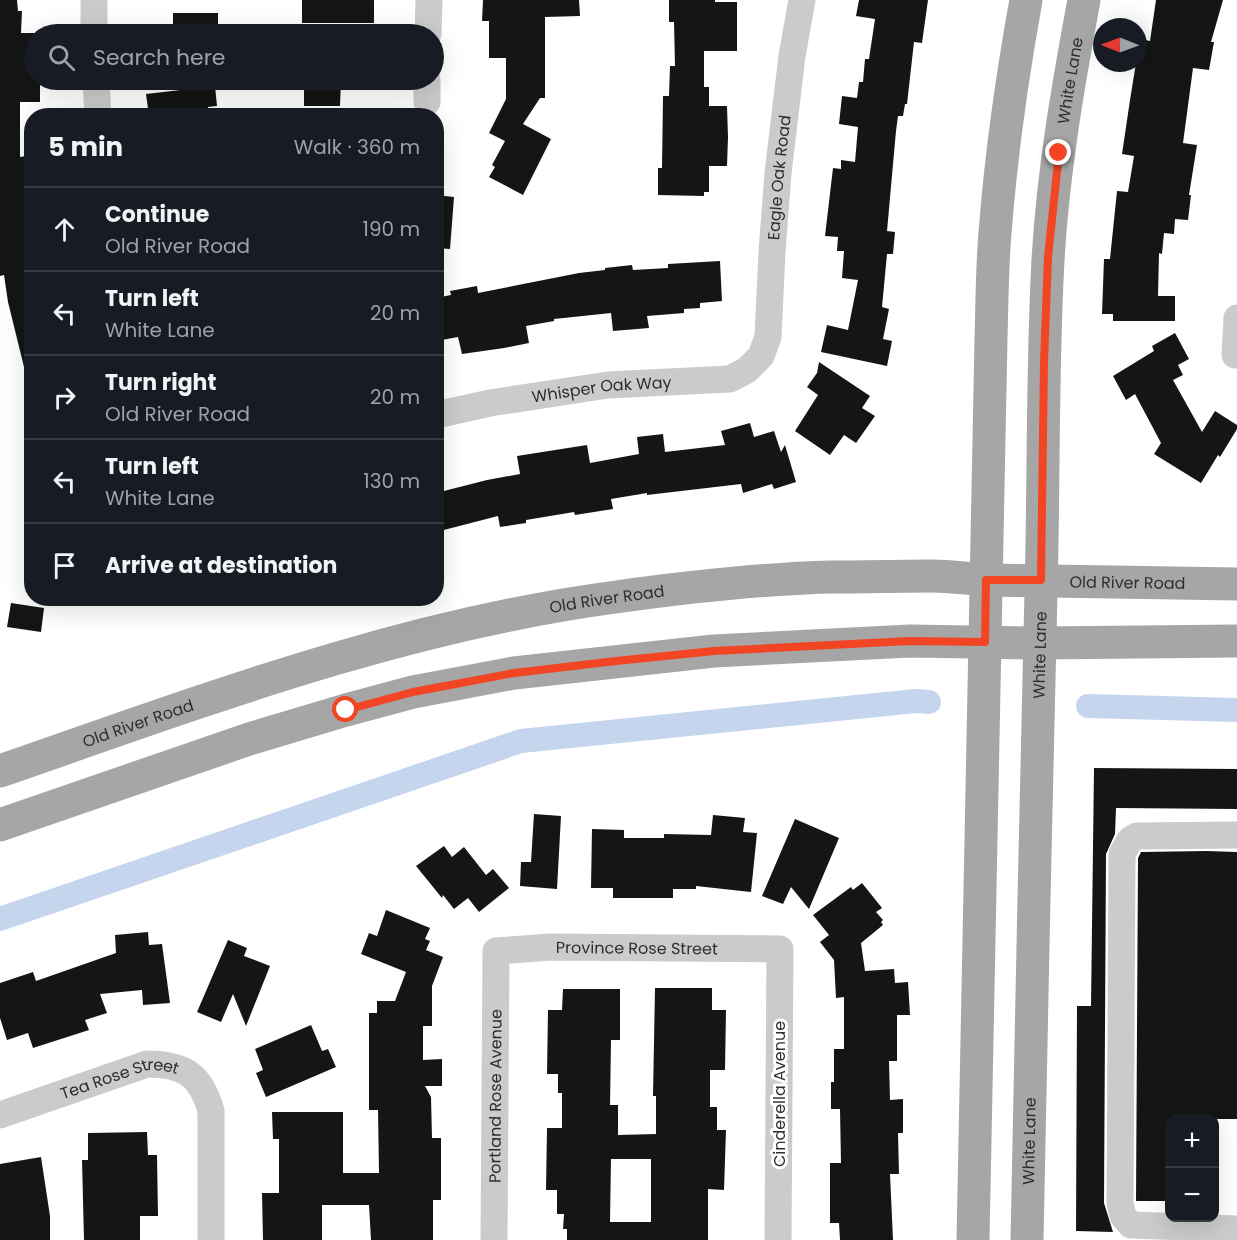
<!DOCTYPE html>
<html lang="en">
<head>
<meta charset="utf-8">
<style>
  :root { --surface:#171b24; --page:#20242c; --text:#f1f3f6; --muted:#9ea1a6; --line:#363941 }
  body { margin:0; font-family:Poppins,sans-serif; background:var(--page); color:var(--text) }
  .controls { position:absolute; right:18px; bottom:18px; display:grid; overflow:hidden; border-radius:12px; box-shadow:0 6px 24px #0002 }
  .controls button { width:54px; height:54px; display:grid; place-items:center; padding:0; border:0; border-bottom:2px solid var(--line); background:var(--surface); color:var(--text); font:30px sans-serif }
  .compass { position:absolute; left:1093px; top:18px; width:54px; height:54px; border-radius:50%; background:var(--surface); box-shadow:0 6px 24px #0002; rotate:271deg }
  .stop { position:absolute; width:18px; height:18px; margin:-14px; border:4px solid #f24524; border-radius:50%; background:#fff }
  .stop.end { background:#f24524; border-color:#fff; box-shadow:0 2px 6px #0008 }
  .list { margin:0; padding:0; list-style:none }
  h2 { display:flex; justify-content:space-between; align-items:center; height:78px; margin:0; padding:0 24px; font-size:26px }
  h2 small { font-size:20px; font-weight:400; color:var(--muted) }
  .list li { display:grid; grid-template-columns:39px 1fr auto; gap:18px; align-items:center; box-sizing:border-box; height:84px; padding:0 24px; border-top:2px solid var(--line) }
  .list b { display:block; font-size:22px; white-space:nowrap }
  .list p { margin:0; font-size:20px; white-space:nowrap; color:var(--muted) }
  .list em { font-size:20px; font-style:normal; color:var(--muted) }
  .icon { flex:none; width:33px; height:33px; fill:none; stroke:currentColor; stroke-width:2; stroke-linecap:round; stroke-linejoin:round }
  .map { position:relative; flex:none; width:1237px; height:1240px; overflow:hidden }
  .search { position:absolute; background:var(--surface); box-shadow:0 6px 24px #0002; left:24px; top:24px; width:420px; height:66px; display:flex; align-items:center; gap:15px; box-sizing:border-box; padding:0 21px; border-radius:33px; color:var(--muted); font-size:22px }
  .panel { position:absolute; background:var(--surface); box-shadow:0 6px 24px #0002; left:24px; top:108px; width:420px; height:498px; border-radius:24px }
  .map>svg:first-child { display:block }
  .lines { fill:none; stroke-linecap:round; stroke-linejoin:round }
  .canal { stroke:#c6d5ee; stroke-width:24 }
  .building { fill:#151515; fill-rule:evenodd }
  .minor { stroke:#cbcbcb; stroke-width:27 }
  .major { stroke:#a6a6a6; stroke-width:33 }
  .route { stroke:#f24524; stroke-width:8 }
  .labels { text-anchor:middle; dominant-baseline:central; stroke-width:6; stroke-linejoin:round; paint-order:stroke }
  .street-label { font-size:16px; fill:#2e2e2e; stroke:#fff }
</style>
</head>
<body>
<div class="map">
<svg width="1237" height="1240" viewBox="0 0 1237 1240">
  <rect width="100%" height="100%" fill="#fff"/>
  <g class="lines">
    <!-- canal -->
    <path class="canal" d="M1088,706l149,4
      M0,919l521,-178 395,-40 13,1"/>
  </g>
  <!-- building -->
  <path class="building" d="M0,0h17l1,11h4l-1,22h13v47h6v22h-20v55l6,-1 2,14 4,-1v201l-7,1 -17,-69 -4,-27 -4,1z
    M302,0h72v23h-72z
    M483,0h96l1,16 -35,1v81h-5l-17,26 28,15 -28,56 -34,-18 6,-10 -3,-2 13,-24 -16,-8 17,-34v-41h-17v-37h-7z
    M669,0h46v2h22v49h-33v36h5v19h18l1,31 -1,29h-18v26h-5v4l-46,-1v-27h4l1,-72h6l1,-30h5l-1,-44h-5z
    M859,0h69l-6,43 -8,-1 -7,62h-2l-2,12h-5l-2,15 -9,100 8,1 -2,22h-6l-5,53 7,2 -6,30 9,2 -5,25 -66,-14 6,-27 21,5 10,-50 -16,-2 2,-27h-7l1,-14 -13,-1 8,-68 8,1v-9l14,2 3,-35 -19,-3 3,-28 15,2 2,-16h4l2,-23h4l6,-40 -19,-3z
    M1156,0h67l-12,42h3l-5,28 -16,-2 -10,75 14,2 -8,50h2l-3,25 -13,-1 -1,15 -10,-1 -2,21 -3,-1 -1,43h17v25h-62v-7h-11l2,-55h6l7,-68 11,1 6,-36 -12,-2 8,-54 6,-37h2l2,-24 10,2z
    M173,13h45v19h-12v2h-33z
    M304,80h37l-1,26h-36z
    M215,86l2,20 -9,1 1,9h-60l-3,-22z
    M436,195l18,2 -4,52 -14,-1z
    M720,261l2,40 -22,2v5l-16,1v4l-37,3 2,12 -36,3 -2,-18 -57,6v2l-28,5 3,17 -25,5 -42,6 -4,-17 -22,4v-43l15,-3 -1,-4 27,-5 1,7 101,-20 26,-3v-2l27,-3 1,5 35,-2v-4z
    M1175,333l14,26 -11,6 5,10 -10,5 29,52 13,-21 22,14v4l-17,28 -2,-2 -17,28 -47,-29 7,-11 -26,-49 -9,6 -13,-24 41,-25 -2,-5z
    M819,362l51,34 -8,12 13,8 -19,27 -12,-8 -14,20 -35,-24 23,-36 -11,-8 10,-14z
    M750,423l4,14 20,-6 7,21 4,-7 11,37 -22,7 -2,-5 -29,9 -2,-9 -94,11v-2l-36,6 2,10 -38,6 -1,-3 -48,8v3l-26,4 -2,-11 -62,16v-39l51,-13 33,-6 -3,-18 70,-11 3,18 49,-9 -2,-17 26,-3 2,18 60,-7 -4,-14z
    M11,603l33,5 -3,24 -34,-5z
    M1094,768l143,1v40l-121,-1 -1,26 -9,20 -2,349 9,29 -37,-1 1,-225h14z
    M534,814l27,2 -4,73 -37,-3 1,-24h10z
    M713,815l32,3 -2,14 14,1 -6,59 -55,-6v3h-23v9h-60v-10h-22l1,-59 32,1v8h40v-4l47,1z
    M795,819l44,19 -30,71 -18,-22 -8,17 -21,-8z
    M444,846l8,11 12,-10 22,28 7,-6 16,19 -30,24 -11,-14 -14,11 -11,-14 -1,3 -26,-32z
    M1207,851l30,1v267h-67v82h-34l2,-343 3,-6z
    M862,883l20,25 -6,4 7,8 -2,2 2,3 -22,18 4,28 29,-2 1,14 13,-1 2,33h-13v46h-8l1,39 13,-1v34h-5l1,41h-9l3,66h-53l-1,-17h-9v-60h11l-1,-54h-9v-27h3v-33h10v-52l-8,1 -2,-38 -14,-18 9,-7 -16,-20 38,-28 2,3z
    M386,910l44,18 -5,11 5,2 -4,9 17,7 -11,29v40h-9v34l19,-1v27h-17l6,11 1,41h9v62h-8v40h-62l-2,-35h-47v35h-59l-1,-47h17v-54h-6l-1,-27h71v61h36l-1,-63h-9v-97h8v-12h18l11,-29 -45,-18 8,-21 8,3z
    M148,932l1,13 13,-1 8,59 -27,2 -1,-15 -42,4 7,19 -22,7 4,10 -56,18 -5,-15 -21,7 -7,-22v-35l33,-11 3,9 80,-28 -1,-18z
    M228,940l19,8 -3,8 26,10 -24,60 -13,-32 -12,28 -24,-10z
    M655,988h57v22h14l-1,60h-15v37h7v23h9l-2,60 -16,-1v51h-141v-11h-4l1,-15h-7v-24h-11l1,-62h15v-35h-4v-19h-11l1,-64h14l1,-21h57v51h-9l-1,65h8v30l38,-1v-38h-3zM611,1159h40v63h-41z
    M311,1025l11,26 6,-2 8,18 -70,30 -10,-24 7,-3 -8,-21z
    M147,1132l1,23h9l1,61h-18v24h-56l-2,-80h6v-27z
    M41,1157l9,59v24h-50v-76z"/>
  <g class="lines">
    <!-- minor -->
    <g class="minor">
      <path d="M94,34v-34"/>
      <path d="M428,34l1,-34"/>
      <path d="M96,80l2,36"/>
      <path d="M427,102v-22"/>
      <path d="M1237,318l-2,37h2"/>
      <path id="s1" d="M436,415l54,-12 118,-18 122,-6 17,-9 14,-14 7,-19 4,-85 6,-79 14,-117 10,-56"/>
      <path d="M1237,835l-100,1 -7,4 -8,14 -2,349 3,13 8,9 106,4"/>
      <path id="s2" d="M0,1115l147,-51c37,0 54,11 64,47v129"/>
      <path id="s3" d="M494,1240l2,-289 55,-4 229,2 -2,291"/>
    </g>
    <!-- major -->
    <g class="major">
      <path id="s4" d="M0,771c202,-70 403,-146 616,-174 71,-10 143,-18 215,-20 34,0 68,-1 101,-1 19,0 38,3 57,4 83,2 165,2 248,4"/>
      <path d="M0,825l249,-86 97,-29 67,-18 101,-19 200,-22 196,-10 130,2 197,-2"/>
      <path d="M973,1240l18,-901c1,-35 1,-71 4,-106 6,-78 17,-156 31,-233"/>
      <path id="s5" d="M1027,1240c4,-216 9,-433 14,-649 3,-111 1,-221 7,-331 5,-88 20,-174 36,-260"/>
    </g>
  </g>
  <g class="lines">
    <!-- route -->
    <path class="route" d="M346,710l67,-18 101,-19 102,-12 98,-10 196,-10 75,1 1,-62h55l3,-218 4,-105 11,-104"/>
  </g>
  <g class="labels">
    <!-- street labels -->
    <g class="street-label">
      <text stroke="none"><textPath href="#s5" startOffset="1161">White Lane</textPath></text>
      <text stroke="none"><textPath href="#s1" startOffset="516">Eagle Oak Road</textPath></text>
      <text stroke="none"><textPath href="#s1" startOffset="168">Whisper Oak Way</textPath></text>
      <text stroke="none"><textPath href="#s4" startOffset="1154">Old River Road</textPath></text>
      <text stroke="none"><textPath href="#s4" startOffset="632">Old River Road</textPath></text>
      <text stroke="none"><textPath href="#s5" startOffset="585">White Lane</textPath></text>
      <text stroke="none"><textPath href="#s4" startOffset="146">Old River Road</textPath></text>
      <text stroke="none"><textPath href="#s3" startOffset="430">Province Rose Street</textPath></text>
      <text stroke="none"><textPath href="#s2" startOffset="126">Tea Rose Street</textPath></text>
      <text transform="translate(779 1094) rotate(-90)">Cinderella Avenue</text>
      <text stroke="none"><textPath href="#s3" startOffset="144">Portland Rose Avenue</textPath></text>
      <text stroke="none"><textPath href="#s5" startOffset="99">White Lane</textPath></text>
    </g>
  </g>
</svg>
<div class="controls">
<button>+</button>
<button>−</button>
</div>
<svg class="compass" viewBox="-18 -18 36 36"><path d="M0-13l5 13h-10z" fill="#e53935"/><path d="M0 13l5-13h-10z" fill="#9ea1a6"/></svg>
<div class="stop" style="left:346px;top:710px"></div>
<div class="stop end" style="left:1059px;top:153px"></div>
<div class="search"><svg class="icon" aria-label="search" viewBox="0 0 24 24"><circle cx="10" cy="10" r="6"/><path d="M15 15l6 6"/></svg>Search here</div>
<section class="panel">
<h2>5 min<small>Walk · 360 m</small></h2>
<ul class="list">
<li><svg class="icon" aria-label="ahead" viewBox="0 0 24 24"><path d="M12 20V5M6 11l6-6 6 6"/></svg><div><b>Continue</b><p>Old River Road</p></div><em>190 m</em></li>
<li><svg class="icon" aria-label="left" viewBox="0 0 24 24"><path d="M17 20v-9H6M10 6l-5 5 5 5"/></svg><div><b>Turn left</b><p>White Lane</p></div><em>20 m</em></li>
<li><svg class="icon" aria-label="right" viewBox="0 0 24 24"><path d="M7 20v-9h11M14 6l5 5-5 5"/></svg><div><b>Turn right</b><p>Old River Road</p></div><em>20 m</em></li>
<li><svg class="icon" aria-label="left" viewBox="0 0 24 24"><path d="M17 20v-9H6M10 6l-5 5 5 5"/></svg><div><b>Turn left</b><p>White Lane</p></div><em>130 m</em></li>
<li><svg class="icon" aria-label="arrive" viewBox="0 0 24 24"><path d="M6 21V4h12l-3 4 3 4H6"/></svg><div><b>Arrive at destination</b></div></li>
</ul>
</section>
</div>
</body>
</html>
